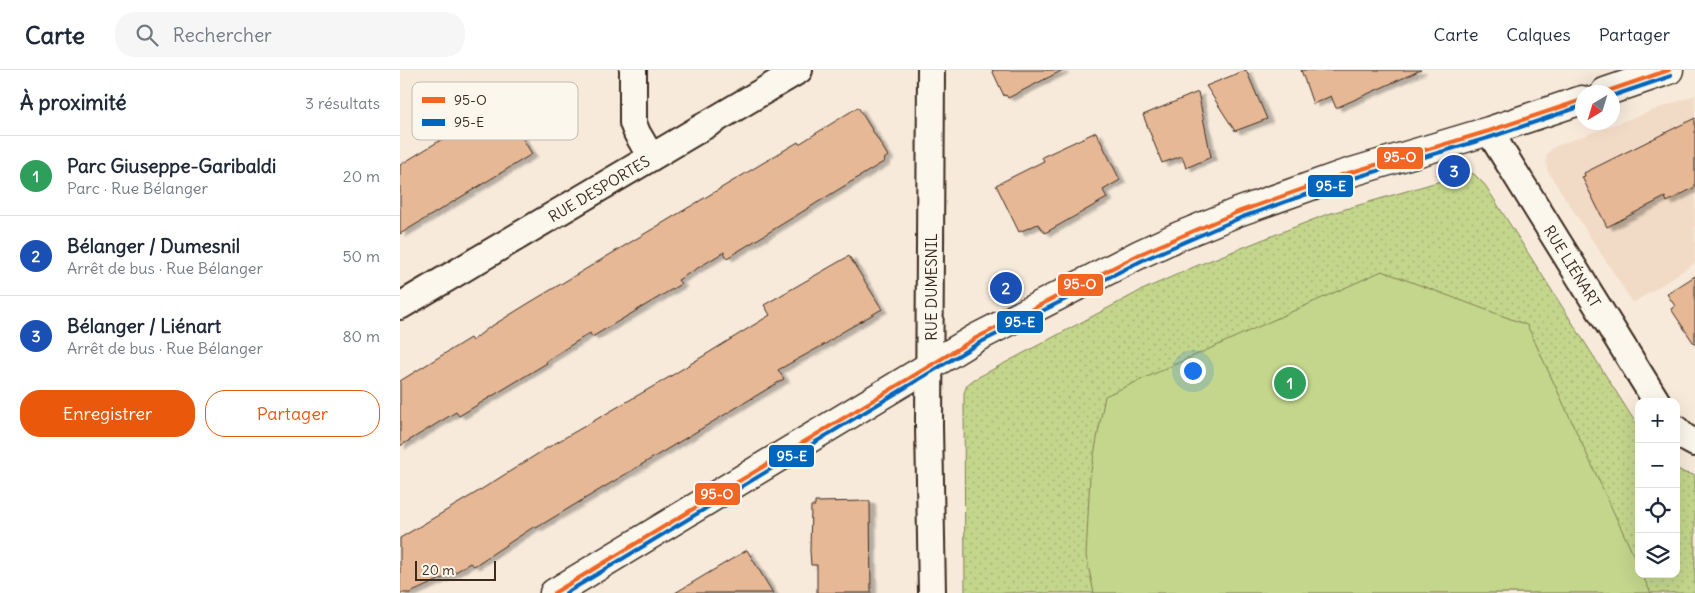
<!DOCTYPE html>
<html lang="fr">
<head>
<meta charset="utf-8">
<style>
  :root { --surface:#fff; --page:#f6f6f7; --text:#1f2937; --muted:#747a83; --line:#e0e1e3; --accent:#ea580c }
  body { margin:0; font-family:Delius,sans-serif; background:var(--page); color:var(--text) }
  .controls { position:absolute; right:15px; bottom:15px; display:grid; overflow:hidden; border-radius:10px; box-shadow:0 5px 20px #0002 }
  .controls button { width:45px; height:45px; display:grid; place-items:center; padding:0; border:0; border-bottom:1px solid var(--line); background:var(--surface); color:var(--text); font:25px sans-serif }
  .compass { position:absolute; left:1175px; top:15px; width:45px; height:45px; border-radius:50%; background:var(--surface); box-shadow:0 5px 20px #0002; rotate:218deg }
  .scale { position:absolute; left:15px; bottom:12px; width:81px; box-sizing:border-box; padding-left:5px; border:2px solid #3b2a1e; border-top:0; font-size:14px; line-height:18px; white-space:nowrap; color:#3b2a1e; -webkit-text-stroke:4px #fbf7ec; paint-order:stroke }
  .you { position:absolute; left:792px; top:300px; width:18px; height:18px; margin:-12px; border:4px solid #fff; border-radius:50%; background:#1a73e8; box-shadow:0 0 0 8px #1a73e833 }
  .badge { display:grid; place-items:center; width:32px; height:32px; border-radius:50%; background:var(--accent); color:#fff; font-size:16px; font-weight:700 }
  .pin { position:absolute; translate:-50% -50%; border:2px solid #fff; box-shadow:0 1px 5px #0006 }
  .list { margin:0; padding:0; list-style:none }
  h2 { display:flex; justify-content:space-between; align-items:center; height:65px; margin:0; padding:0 20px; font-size:21px }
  h2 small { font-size:16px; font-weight:400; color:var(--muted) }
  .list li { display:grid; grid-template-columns:32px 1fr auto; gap:15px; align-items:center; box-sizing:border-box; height:80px; padding:0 20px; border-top:1px solid var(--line) }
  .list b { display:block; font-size:19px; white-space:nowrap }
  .list p { margin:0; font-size:16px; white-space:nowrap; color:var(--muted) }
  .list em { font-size:16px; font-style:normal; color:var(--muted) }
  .actions { display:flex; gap:10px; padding:15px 20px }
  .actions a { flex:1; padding:11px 0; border:1px solid var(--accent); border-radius:20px; text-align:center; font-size:18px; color:var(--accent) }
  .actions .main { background:var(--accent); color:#fff }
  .icon { flex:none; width:28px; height:28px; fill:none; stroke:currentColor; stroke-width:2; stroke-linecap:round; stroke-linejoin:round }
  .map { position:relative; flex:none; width:1295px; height:523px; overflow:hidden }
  header { display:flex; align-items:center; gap:30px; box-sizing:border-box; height:70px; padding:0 25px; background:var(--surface); border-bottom:1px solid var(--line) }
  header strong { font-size:24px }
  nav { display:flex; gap:28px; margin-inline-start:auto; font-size:18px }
  .search { width:350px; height:45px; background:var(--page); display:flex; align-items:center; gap:12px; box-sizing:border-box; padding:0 18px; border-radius:20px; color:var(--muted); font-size:19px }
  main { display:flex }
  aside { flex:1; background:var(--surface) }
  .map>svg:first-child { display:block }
  .built { fill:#f2dbc6 }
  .park { fill:url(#park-dots); stroke:#7f8054 }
  .garden { fill:#c3d68b; stroke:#7f8054 }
  .building { fill:#e6b896; stroke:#3b2a1e; filter:url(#shadow) }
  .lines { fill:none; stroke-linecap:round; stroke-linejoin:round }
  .minor-casing { stroke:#3b2a1e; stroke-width:30 }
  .tertiary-casing { stroke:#3b2a1e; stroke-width:31 }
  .minor { stroke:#fbf7ec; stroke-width:26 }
  .tertiary { stroke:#fbf7ec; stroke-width:28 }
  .bus-1-casing { stroke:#fbf7ec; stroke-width:8 }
  .bus-2-casing { stroke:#fbf7ec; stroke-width:8 }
  .bus-1 { stroke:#f26522; stroke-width:4 }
  .bus-2 { stroke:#0065bd; stroke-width:4 }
  .labels { text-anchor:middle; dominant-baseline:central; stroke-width:4; stroke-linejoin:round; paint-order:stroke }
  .street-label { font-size:15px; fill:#3b2a1e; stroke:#fbf7ec }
  .key { fill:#fbf7ec; stroke:#c1baae; stroke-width:1 }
  .key-label { font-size:14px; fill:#3b2a1e }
  .line-badge { stroke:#fbf7ec; stroke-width:2 }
  .badge-label { font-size:14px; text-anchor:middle; font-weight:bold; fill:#fff }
</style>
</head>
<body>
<header>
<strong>Carte</strong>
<div class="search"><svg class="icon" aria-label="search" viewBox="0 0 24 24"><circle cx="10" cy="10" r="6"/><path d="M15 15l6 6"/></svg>Rechercher</div>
<nav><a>Carte</a><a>Calques</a><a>Partager</a></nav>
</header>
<main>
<aside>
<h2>À proximité<small>3 résultats</small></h2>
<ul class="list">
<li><span class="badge" style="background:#2e9e5b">1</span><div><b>Parc Giuseppe-Garibaldi</b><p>Parc · Rue Bélanger</p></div><em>20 m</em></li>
<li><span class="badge" style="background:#1a4fb4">2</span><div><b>Bélanger / Dumesnil</b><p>Arrêt de bus · Rue Bélanger</p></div><em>50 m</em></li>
<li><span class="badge" style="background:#1a4fb4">3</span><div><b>Bélanger / Liénart</b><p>Arrêt de bus · Rue Bélanger</p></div><em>80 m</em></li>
</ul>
<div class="actions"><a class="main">Enregistrer</a><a>Partager</a></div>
</aside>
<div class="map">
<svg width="1295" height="523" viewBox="0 0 1295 523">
  <defs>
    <pattern id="park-dots" width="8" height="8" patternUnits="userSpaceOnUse" patternTransform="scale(1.25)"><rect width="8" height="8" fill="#c3d68b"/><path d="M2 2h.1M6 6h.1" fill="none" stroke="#a8b878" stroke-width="1.8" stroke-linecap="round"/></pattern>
    <filter id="shadow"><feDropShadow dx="5.5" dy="3" stdDeviation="1" flood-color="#0004"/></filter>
  </defs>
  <rect width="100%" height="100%" fill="#f7eadb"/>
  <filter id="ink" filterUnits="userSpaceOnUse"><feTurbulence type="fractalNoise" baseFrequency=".02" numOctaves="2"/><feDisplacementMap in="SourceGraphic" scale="10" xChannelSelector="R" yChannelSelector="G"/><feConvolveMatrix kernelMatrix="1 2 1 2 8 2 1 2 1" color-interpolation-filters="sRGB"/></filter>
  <g filter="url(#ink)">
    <!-- built -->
    <path class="built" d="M1295,25v168l-62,40 -86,-133 -1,-9 1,-8 9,-7z"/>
    <!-- park -->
    <path class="park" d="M1068,103l6,1 11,11 154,243v146h37v-106l9,5 10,2v118h-730l-1,-200 3,-8 6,-5 167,-89 56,-25 129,-51z"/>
    <!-- garden -->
    <path class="garden" d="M982,201l145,54 112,242v7h3l9,19h-557l-8,-37 4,-80 15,-80z"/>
    <!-- building -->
    <path class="building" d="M592,0h71l-55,28 -2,-3 -2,1z
      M846,0l21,49 -32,12 -29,-45z
      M901,0h120l-85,38 -5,-12 -18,8z
      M798,22l13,65 -25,11 -4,-12 -20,7 -19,-48z
      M101,33l31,51 -132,80v-69z
      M458,37l30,49 -4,3 1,2 -158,97 -3,-6 -46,28 3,4 -89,53 -2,-4 -44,28 1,2 -88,53 -3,-4 -56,34v-65l70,-43 2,3 15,-12 42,-26 269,-161 1,2z
      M1295,48v69l-28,15 -2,-5 -58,30 -25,-50 3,-1 -1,-3z
      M696,62l24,48 -17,10 4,8 -62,35 -7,-9 -19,8 -23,-47 48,-24 -2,-4z
      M449,186l33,53 -43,25 -12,9 -49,27 6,9 -248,149 -1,-2 -61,40 -4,-3 -16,10 -44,20h-10v-55l74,-44 73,-46 119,-69 104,-64 -6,-10z
      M1295,206v69l-24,-36 4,-3 -8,-12z
      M470,431l1,92h-54v-28h-6l-1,-14 1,-45h4v-4z
      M347,480l26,43h-98z"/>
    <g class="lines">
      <!-- minor casing -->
      <g class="minor-casing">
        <g id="minor">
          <path d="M233,0v53l4,10 14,24"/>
          <path d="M531,0l-2,356 3,167"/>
          <path id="s1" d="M1089,61l168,271"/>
          <path id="s2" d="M0,236l399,-236"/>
          <path d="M1276,359l8,8 11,6"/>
        </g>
      </g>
      <!-- tertiary casing -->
      <g class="tertiary-casing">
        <path id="tertiary" d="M1205,22l64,-22
          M154,523l422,-255 164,-84 39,-18 59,-24 104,-37 147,-44 93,-31"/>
      </g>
      <!-- minor -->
      <use href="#minor" class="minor"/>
      <!-- tertiary -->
      <use href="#tertiary" class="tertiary"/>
      <!-- bus-1 casing -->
      <g class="bus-1-casing">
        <path id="bus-1" d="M1205,22l64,-22
          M154,523l422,-255 164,-84 98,-42 104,-37 147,-44 93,-31"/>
      </g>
      <!-- bus-2 casing -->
      <g class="bus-2-casing">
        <path id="bus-2" d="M1212,26l59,-20
          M166,523l413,-250 164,-83 97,-42 104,-37 147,-44 91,-31"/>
      </g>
      <!-- bus-1 -->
      <use href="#bus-1" class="bus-1"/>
      <!-- bus-2 -->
      <use href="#bus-2" class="bus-2"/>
    </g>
  </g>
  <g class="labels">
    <!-- street labels -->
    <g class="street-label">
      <text stroke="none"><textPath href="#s2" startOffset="231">RUE DESPORTES</textPath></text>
      <text stroke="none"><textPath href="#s1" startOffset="159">RUE LIÉNART</textPath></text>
      <text transform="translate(531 217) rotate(-90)">RUE DUMESNIL</text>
    </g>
  </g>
  <!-- legend -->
  <rect x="12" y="12" width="166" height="58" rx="8" class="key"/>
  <rect x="22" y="27" width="23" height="6" fill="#f26522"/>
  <rect x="22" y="49" width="23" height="7" fill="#0065bd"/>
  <g class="key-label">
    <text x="54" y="35">95-O</text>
    <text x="54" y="57">95-E</text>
  </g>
  <g class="line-badge">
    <rect x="976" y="76" width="48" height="24" rx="5" fill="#f26522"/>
    <rect x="907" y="104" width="47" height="24" rx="5" fill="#0065bd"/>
    <rect x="657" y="203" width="47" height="24" rx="5" fill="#f26522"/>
    <rect x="596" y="240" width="48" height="24" rx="5" fill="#0065bd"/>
    <rect x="368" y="374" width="47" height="24" rx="5" fill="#0065bd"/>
    <rect x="294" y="412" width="47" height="24" rx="5" fill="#f26522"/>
  </g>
  <g class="badge-label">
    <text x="1000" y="92">95-O</text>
    <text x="931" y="121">95-E</text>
    <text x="680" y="219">95-O</text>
    <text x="620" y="257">95-E</text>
    <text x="392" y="391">95-E</text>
    <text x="317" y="429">95-O</text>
  </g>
</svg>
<div class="controls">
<button>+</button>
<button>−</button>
<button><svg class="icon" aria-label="locate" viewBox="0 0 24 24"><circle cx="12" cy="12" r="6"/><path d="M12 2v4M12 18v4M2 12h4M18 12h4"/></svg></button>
<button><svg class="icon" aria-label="layers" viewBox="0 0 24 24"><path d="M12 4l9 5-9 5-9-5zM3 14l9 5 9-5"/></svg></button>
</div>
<svg class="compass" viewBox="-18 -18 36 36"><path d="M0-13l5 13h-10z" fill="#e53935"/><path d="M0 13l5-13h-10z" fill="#747a83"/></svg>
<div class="scale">20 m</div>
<div class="you"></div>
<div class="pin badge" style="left:890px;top:313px;background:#2e9e5b">1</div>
<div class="pin badge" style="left:606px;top:218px;background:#1a4fb4">2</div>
<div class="pin badge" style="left:1054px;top:101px;background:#1a4fb4">3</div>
</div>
</main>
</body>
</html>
